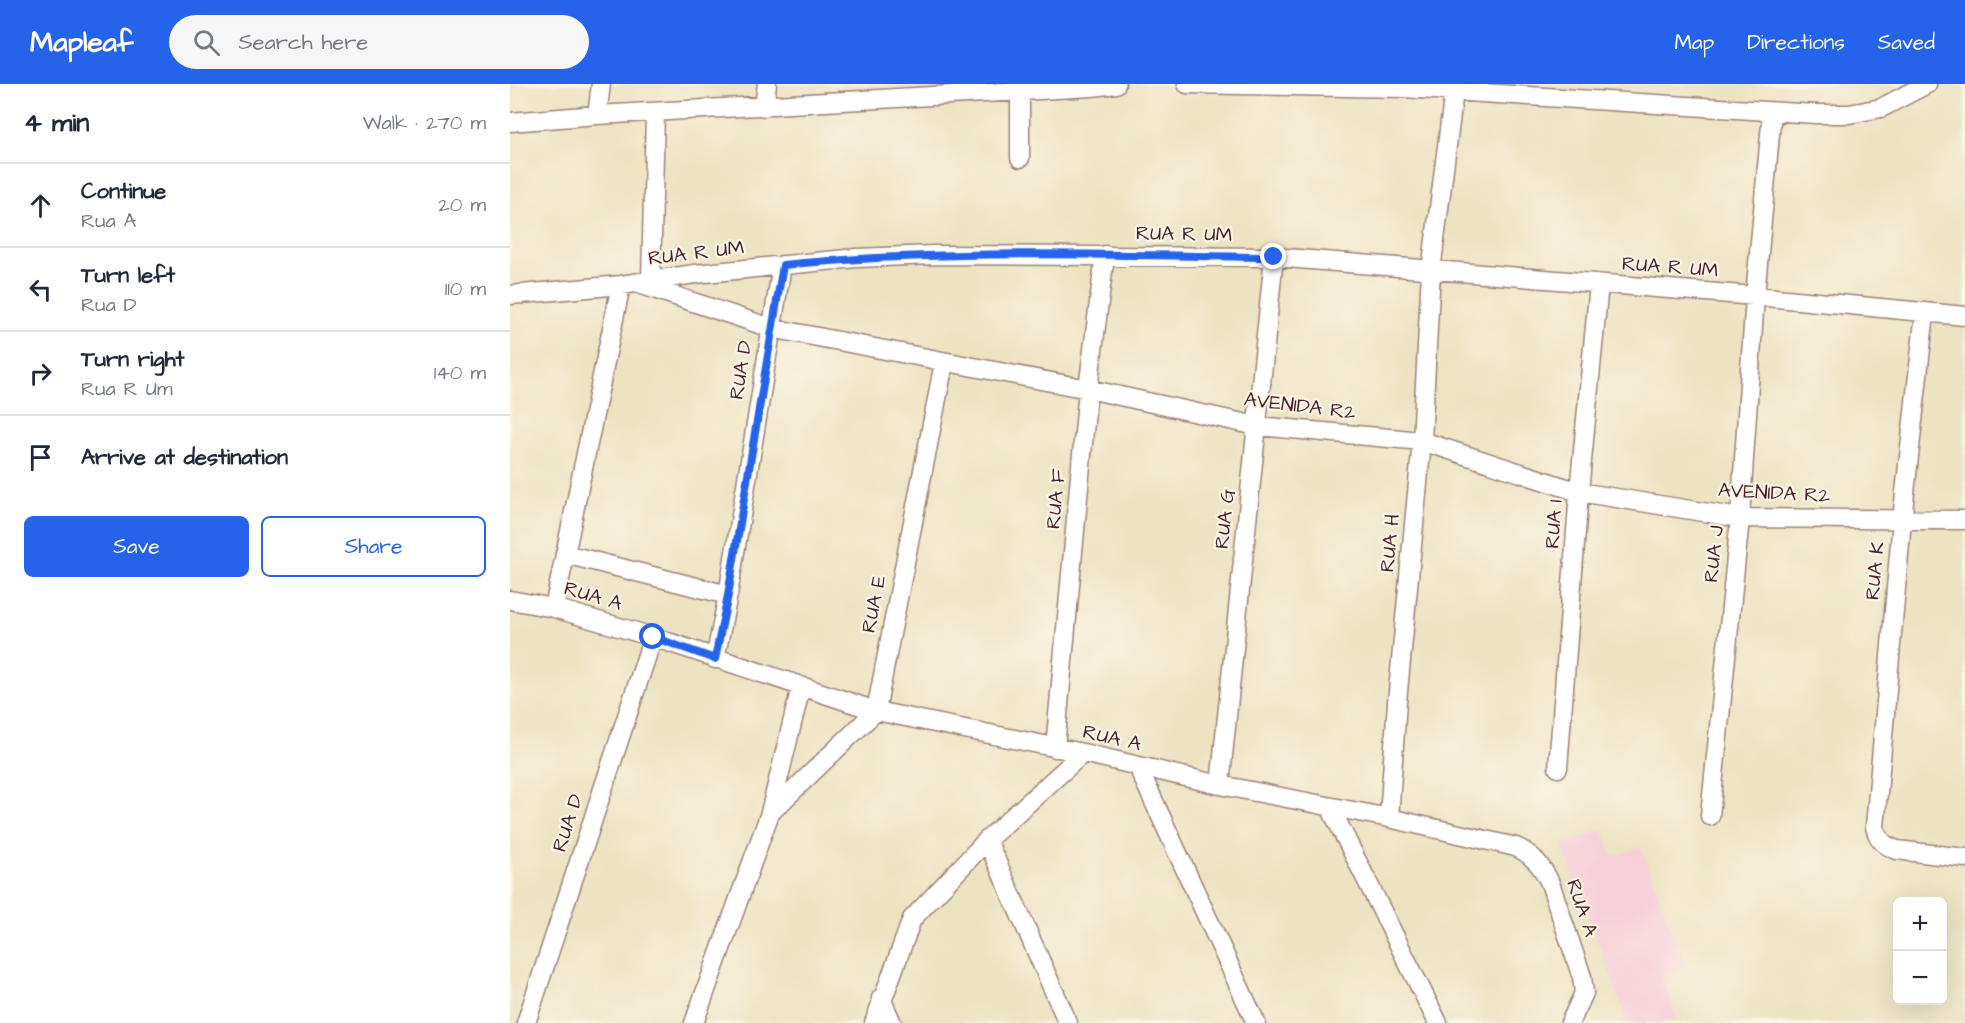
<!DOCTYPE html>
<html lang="en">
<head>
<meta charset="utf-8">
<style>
  :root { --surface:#fff; --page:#f6f6f7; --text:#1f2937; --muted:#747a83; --line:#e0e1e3; --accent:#2563eb }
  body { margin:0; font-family:"Architects Daughter",sans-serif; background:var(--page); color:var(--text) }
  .controls { position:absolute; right:18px; bottom:18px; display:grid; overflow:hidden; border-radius:9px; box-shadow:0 6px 24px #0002 }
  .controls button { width:54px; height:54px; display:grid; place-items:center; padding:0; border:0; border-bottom:2px solid var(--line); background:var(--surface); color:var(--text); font:30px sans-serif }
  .stop { position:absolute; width:18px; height:18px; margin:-14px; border:4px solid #2563eb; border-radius:50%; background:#fff }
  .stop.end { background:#2563eb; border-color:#fff; box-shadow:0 2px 6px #0008 }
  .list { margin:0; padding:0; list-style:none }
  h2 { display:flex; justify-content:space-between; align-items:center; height:78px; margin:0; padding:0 24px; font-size:26px }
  h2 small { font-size:20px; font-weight:400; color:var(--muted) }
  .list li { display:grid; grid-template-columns:39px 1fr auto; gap:18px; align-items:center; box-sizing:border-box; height:84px; padding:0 24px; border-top:2px solid var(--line) }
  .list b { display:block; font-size:22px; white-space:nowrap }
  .list p { margin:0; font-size:20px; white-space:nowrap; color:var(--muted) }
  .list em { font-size:20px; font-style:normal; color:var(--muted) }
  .actions { display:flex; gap:12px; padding:18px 24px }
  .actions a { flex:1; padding:14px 0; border:2px solid var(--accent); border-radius:9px; text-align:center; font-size:21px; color:var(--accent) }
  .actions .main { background:var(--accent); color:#fff }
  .icon { flex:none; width:33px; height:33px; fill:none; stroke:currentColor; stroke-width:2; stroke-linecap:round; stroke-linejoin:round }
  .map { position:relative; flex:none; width:1455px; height:939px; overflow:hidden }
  header { display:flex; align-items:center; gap:36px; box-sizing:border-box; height:84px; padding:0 30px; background:var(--accent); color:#fff }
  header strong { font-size:28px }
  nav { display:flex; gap:33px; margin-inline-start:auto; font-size:21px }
  .search { width:420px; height:54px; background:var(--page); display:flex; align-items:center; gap:15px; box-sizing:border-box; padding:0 21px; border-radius:33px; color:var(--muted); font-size:22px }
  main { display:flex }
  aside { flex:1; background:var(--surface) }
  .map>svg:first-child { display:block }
  .built { fill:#f6cfd9 }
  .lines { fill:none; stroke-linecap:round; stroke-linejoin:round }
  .minor-casing { stroke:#9b8176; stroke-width:21 }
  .minor { stroke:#fff; stroke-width:18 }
  .route { stroke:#2563eb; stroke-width:8 }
  .labels { text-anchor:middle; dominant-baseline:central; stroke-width:4.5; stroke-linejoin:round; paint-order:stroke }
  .street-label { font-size:20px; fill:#4a1f2b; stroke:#fcf5e5 }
</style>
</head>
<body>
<header>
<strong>Mapleaf</strong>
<div class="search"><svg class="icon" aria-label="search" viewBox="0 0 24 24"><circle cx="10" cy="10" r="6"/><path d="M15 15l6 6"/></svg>Search here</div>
<nav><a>Map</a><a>Directions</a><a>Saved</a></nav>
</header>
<main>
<aside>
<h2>4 min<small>Walk · 270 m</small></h2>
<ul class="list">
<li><svg class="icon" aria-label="ahead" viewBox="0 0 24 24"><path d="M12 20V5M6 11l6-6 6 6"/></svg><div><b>Continue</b><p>Rua A</p></div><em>20 m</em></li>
<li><svg class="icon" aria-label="left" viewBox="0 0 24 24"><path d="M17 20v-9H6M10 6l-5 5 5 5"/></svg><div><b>Turn left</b><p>Rua D</p></div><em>110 m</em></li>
<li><svg class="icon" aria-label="right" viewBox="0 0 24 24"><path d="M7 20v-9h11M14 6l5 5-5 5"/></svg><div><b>Turn right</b><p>Rua R Um</p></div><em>140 m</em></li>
<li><svg class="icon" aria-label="arrive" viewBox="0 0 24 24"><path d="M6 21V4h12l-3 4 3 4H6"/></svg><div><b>Arrive at destination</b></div></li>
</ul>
<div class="actions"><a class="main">Save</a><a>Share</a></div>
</aside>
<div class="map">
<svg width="1455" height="939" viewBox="0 0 1455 939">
  <rect width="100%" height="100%" fill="#fcf5e5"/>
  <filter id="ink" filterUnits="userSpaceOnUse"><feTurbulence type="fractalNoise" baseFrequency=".0167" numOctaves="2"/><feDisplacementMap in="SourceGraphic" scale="12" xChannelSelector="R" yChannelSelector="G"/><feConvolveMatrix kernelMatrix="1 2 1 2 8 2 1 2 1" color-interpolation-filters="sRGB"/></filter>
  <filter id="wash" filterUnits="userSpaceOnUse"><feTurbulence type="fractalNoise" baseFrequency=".008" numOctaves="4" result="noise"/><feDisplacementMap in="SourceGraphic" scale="24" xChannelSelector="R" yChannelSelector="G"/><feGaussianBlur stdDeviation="1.35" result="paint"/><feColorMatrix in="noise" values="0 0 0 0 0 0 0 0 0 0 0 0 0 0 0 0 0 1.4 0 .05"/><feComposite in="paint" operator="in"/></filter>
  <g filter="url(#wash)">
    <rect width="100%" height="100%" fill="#ece3c2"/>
    <!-- built -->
    <path class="built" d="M1092,745l11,28 28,-10 44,119 -24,9 16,43 -15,5h-34l-66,-178z"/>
  </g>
  <g filter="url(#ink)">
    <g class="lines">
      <!-- minor casing -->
      <g class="minor-casing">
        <path id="minor" d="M677,0l216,4 413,26h33l32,-6 46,-24
          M510,6v68
          M254,23l3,-23
          M87,31l4,-31
          M0,38l87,-7 495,-28 24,-3
          M141,197l4,-169
          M129,200l132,44 317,61 169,37 165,15 157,51 161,26 225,2
          M0,211l111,-10 74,-11 161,-16 78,-3 340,2 481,39 210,20
          M1415,228l-23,208 -27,307c3,13 10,19 22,23l68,8
          M55,470l163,41
          M0,516l44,8 99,29 223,74 207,42 137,32 169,33 127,29c17,8 26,19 34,36l32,94 2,16 -14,30
          M44,524l67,-323
          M205,575l13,-64 54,-330
          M545,664l33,-359 17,-134
          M628,683l118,256
          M1048,684l21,-276 20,-208
          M710,701l54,-528
          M820,723l108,216
          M260,729l106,-102 68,-348
          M1200,732l30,-298 15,-222 17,-183
          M879,734l8,-116 25,-261 9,-170 23,-180
          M477,756l81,183
          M371,914l11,25
          M16,939l127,-386
          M184,939l76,-210 31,-126
          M364,939l38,-104 75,-79 96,-87"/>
      </g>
      <!-- minor -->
      <use href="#minor" class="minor"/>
    </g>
  </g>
  <g class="lines" filter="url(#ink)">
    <!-- route -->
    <path class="route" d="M143,553l62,22 13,-64 55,-330c163,-16 327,-10 491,-8"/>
  </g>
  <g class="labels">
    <!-- street labels -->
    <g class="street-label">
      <text transform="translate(674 150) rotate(1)">RUA R UM</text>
      <text transform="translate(186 169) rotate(-7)">RUA R UM</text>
      <text transform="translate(1160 183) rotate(4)">RUA R UM</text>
      <text transform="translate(231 286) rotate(-81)">RUA D</text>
      <text transform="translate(790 322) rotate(7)">AVENIDA R2</text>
      <text transform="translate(1264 409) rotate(3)">AVENIDA R2</text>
      <text transform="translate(546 415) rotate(-85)">RUA F</text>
      <text transform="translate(715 435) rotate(-84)">RUA G</text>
      <text transform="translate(1044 440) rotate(-86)">RUA I</text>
      <text transform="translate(880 459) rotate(-84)">RUA H</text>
      <text transform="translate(1204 470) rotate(-84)">RUA J</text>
      <text transform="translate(1365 487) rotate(-85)">RUA K</text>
      <text transform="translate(83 512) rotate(16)">RUA A</text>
      <text transform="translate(364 520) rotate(-79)">RUA E</text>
      <text transform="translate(602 654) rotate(13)">RUA A</text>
      <text transform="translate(58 739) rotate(-72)">RUA D</text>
      <text transform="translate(1072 824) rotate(71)">RUA A</text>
    </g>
  </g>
</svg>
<div class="controls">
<button>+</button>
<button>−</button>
</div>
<div class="stop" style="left:143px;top:553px"></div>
<div class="stop end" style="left:764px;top:173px"></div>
</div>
</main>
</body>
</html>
